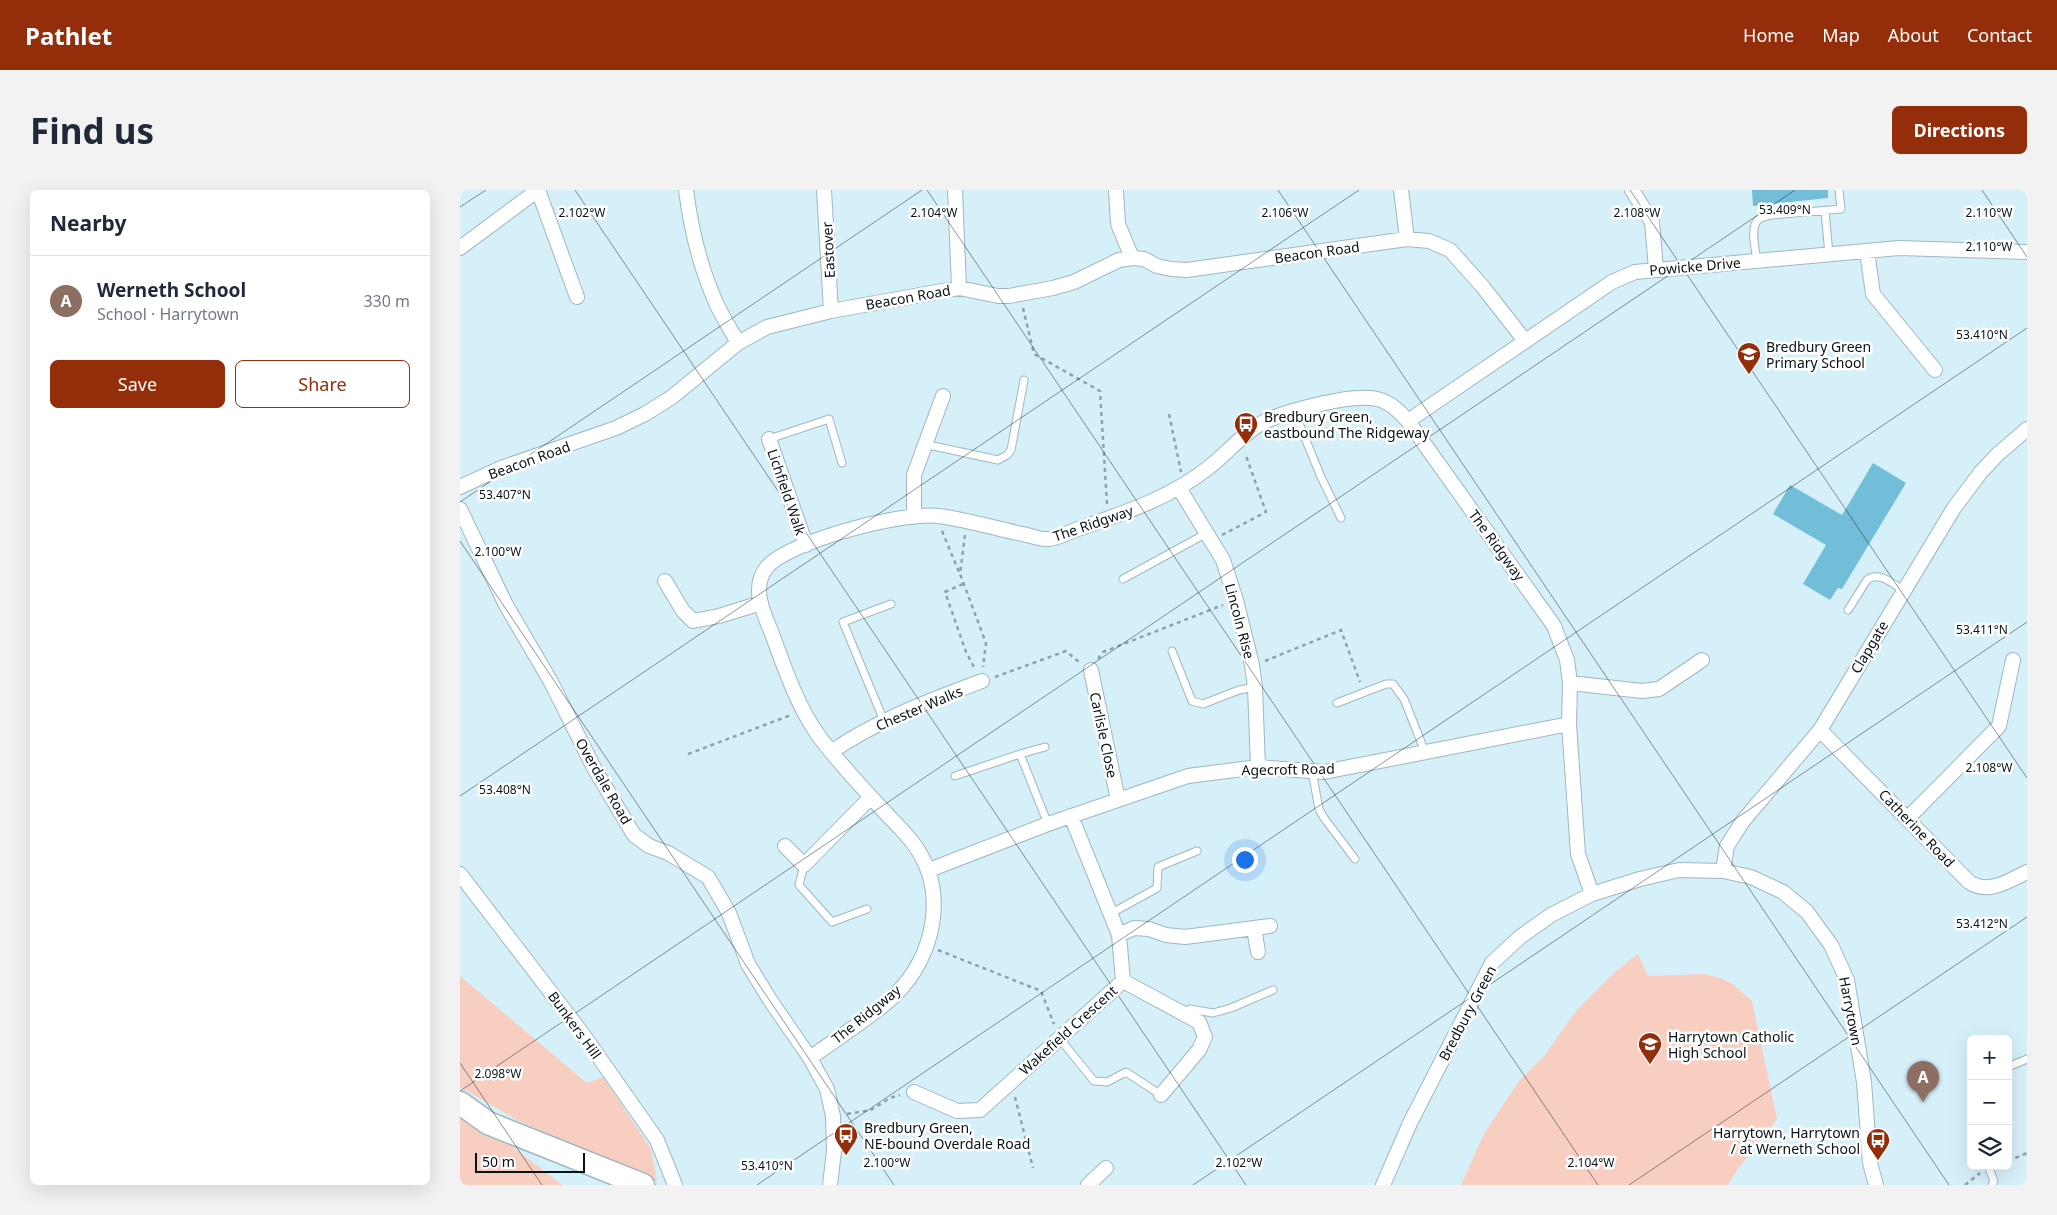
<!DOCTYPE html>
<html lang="en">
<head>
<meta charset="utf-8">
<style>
  :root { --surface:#fff; --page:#f2f2f3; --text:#1f2937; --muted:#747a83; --line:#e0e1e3; --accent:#942d09 }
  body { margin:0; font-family:"Noto Sans",sans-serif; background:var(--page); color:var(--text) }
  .controls { position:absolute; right:15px; bottom:15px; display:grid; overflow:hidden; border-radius:8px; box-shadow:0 5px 20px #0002 }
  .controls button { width:45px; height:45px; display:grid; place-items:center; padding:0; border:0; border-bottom:1px solid var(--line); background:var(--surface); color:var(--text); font:25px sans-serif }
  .scale { position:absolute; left:15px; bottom:12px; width:110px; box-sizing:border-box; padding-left:5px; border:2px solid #091316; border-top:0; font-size:14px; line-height:18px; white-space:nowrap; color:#091316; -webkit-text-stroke:4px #fff; paint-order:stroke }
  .you { position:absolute; left:784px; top:669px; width:18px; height:18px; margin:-12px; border:4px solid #fff; border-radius:50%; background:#1a73e8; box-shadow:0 0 0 8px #1a73e833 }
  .badge { display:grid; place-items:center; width:32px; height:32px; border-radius:50%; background:var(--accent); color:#fff; font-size:16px; font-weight:700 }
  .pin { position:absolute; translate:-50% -41px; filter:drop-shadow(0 1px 2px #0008) }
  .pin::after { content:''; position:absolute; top:26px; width:18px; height:15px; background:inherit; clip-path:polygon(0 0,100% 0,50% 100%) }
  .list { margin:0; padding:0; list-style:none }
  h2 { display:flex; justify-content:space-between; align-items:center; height:65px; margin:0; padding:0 20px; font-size:21px }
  h2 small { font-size:16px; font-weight:400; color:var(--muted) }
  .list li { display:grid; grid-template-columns:32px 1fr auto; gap:15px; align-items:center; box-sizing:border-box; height:90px; padding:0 20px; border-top:1px solid var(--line) }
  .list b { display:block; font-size:19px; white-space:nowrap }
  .list p { margin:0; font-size:16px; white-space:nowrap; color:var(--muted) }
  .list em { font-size:16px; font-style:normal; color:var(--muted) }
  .actions { display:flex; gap:10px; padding:15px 20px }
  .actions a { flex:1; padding:11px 0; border:1px solid var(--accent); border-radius:8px; text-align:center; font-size:18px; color:var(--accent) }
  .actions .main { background:var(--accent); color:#fff }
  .icon { flex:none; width:28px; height:28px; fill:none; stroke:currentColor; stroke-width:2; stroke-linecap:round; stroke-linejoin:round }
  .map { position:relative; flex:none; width:1567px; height:995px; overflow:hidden; border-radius:8px }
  header { display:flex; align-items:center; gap:30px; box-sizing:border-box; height:70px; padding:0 25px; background:var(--accent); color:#fff }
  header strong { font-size:24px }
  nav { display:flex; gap:28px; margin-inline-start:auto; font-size:18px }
  .intro { display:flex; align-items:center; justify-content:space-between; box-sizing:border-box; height:120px; padding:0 30px }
  h1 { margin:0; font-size:35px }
  .button { padding:12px 22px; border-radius:8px; background:var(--accent); color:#fff; font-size:18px; font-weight:700 }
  main { display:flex; gap:30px; padding:0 30px }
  aside { flex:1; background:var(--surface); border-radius:8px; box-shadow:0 5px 20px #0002 }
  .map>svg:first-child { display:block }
  .green { fill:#f8cec1 }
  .building { fill:#72bed9 }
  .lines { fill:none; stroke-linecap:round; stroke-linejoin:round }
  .service-casing { stroke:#9eb7c1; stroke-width:9 }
  .minor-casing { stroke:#9eb7c1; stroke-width:16 }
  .primary-casing { stroke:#9eb7c1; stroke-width:25 }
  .path { stroke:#8da2a9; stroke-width:2.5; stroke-dasharray:4 4; stroke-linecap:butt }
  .service { stroke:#fff; stroke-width:7 }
  .minor { stroke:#fff; stroke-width:14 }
  .primary { stroke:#fff; stroke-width:22 }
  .ticks { fill:none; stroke:#091316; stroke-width:1; stroke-opacity:0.45 }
  .labels { text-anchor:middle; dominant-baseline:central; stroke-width:5; stroke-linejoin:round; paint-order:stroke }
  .street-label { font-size:14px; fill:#091316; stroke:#fff }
  .poi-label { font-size:14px; fill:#091316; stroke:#fff; text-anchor:start }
  .ticks-label { font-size:12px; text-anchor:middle; fill:#091316; stroke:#fff; stroke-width:5; stroke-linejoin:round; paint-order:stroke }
</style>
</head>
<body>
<header>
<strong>Pathlet</strong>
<nav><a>Home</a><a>Map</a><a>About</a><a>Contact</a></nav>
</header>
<div class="intro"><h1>Find us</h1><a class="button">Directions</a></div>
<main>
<aside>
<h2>Nearby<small></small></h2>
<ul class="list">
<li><span class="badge" style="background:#8d6e63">A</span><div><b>Werneth School</b><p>School · Harrytown</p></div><em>330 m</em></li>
</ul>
<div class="actions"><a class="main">Save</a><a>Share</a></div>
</aside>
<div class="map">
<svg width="1567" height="995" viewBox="0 0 1567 995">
  <rect width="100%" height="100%" fill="#d6f0fa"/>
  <!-- green -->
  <path class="green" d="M1178,764l10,22 57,-2 18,5 11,6 18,16 25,118 -40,51 -9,15h-267l23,-51 35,-53 25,-25 32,-45 39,-39z
    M0,786l127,107 16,-6 48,72 6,33 -138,-61 -59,-34z
    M0,925l43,24 59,46h-102z"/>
  <!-- building -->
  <path class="building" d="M1292,0h76v8l-75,8z
    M1413,273l33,20 -64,106 -4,-1 -8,12 -27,-16 23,-39 -53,-31 17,-29 52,30z"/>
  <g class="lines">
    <!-- service casing -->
    <g class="service-casing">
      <path id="service" d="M1365,21l4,43
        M1297,71c-1,-10 -7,-31 0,-40 3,-4 10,-5 15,-6l69,-6 -2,-19
        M834,221l27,66 20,41
        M309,249l60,-20 13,44
        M464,254l74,16 9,-5 4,-5 13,-70
        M663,389l84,-46
        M1388,420l19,-30c12,-9 25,3 36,10
        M712,461l20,50 11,3 36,-14 16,-3
        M877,513l49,-19h7l11,15 21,53
        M424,531l-41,-99 48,-18
        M560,564l25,-7
        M852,581l7,38 5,9 31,41
        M495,586l65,-22 28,70
        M344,675l-5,20 33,37 35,-13
        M650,724l47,-26 1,-21 39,-16
        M723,823l7,-4 23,4 18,-5 42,-18
        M600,849l34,42 13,1 19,-10 35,23
        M1548,877l19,-8
        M1528,976l6,15 -2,4"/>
    </g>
    <!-- minor casing -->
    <g class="minor-casing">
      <path id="minor" d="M226,0c5,39 15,80 31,115 6,13 14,25 21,38
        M364,0l7,121
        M495,0l4,98
        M656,0l2,34 14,34
        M941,0l6,49
        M1172,0l20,32 4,47
        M0,58l78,-58 39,107
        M1407,61l6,43 62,76
        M948,231l204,-139 23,-10 264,-24 128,4
        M309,249l37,106
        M0,297l41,-19 115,-40 29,-14 27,-17 66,-54 29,-16 64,-16 128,-23 39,8h11l44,-8 21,-6 45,-22 13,-2 12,1 13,7 14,3 16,1 220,-31 22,2 21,9 33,37 42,54
        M719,298l44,72 13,40 16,65 3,22 3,80
        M0,319l46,96 45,77 43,86 40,67 15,11 19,7 40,24 21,36 19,51 22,36 40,58 17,31 6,27 1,35 -4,34
        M454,327v-42l29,-79
        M205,391l18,30 10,10 26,-5 42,-13
        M631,480l27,130
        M1110,493l72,8 17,-2 43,-29
        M1360,540l149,152c20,13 39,-1 58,-10
        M371,562c46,-32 98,-51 151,-71
        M1448,628l91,-92 14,-66
        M325,656l19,19 67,-68
        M469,680l119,-46 140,-48 70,-9 66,5 245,-48
        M1263,681l4,-25 16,-25 77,-91 134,-222 27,-36 17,-18 29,-25
        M0,684l122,159 75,107 18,45
        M794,738l4,24
        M659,745l15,-7 15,1 17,6 19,2 85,-11
        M663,791l76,41 6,15 -6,13 -38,45
        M350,868c26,-19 60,-40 84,-62 41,-40 55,-105 19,-153 -9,-12 -21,-23 -31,-34 -22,-24 -45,-48 -64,-74 -21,-30 -33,-66 -46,-101 -8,-21 -22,-46 -5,-67 22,-26 138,-56 172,-51 28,4 56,12 83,18 8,1 18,6 26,5 9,0 21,-7 30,-10 46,-16 92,-31 130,-61 17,-13 31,-30 49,-42 20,-14 96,-33 120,-27 13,3 22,12 31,22l146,205 13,34 3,23 -1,41 9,130 14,40
        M454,902l43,19 23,-1 143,-129 -4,-46 -48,-119
        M628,995l18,-17
        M923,995l27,-62 82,-160 28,-26 31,-22 41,-21 48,-15 39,-9 44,1 28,6 32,15 24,20 24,33 16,35 17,102 6,81 6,22"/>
    </g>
    <!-- primary casing -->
    <g class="primary-casing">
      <path id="primary" d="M0,913l28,20 155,62"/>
    </g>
    <!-- path -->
    <path class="path" d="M563,118l11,46 66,37 7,113
      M709,224l12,58
      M482,341l17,41
      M505,345l-5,39 26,69 -3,24
      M762,345l44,-23 -21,-59
      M503,394l-18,8 21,60 9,17
      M638,469l5,-7 120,-47
      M805,471l76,-31 19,52
      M535,487l71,-26 14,12
      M228,564l103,-39
      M478,760l103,41 13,33
      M555,907l18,71
      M387,924l24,-4 19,-12 10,-3
      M1548,971l19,-8
      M1505,995l15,-12"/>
    <!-- service -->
    <use href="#service" class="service"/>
    <!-- minor -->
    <use href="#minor" class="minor"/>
    <!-- primary -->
    <use href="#primary" class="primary"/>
  </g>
  <!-- ticks -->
  <path class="ticks" d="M115,0l671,995M467,0l671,995M818,0l671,995M1170,0l397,588M1522,0l45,67M0,17l26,-17M0,312l462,-312M0,351l434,644M0,606l899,-606M0,873l82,122M0,901l1335,-901M297,995l1270,-857M733,995l834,-563M1169,995l398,-268"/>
  <!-- icons -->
  <defs>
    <g id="school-pin" transform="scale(1.25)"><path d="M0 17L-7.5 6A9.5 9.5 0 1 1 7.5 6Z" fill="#942d09" stroke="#fff"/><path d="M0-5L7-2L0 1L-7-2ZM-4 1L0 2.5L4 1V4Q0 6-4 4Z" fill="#fff"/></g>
    <g id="bus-pin" transform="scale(1.25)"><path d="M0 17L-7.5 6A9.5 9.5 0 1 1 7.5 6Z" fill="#942d09" stroke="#fff"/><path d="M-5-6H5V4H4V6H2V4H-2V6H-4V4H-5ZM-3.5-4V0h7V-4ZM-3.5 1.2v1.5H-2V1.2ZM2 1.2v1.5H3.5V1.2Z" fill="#fff"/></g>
  </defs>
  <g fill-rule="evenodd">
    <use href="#school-pin" x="1289" y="164"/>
    <use href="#bus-pin" x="786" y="234"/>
    <use href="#school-pin" x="1190" y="854"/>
    <use href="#bus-pin" x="386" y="945"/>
    <use href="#bus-pin" x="1418" y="950"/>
  </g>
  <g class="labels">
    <!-- street labels -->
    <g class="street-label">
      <text transform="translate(368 60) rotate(-93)">Eastover</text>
      <text transform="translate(857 62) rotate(-8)">Beacon Road</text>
      <text transform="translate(1235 76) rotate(-5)">Powicke Drive</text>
      <text transform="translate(448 107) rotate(-10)">Beacon Road</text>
      <text transform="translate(69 270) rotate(-20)">Beacon Road</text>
      <text transform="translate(327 302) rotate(71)">Lichfield Walk</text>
      <text transform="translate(633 333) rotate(-19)">The Ridgway</text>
      <text transform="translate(1037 355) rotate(54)">The Ridgway</text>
      <text transform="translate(780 431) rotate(75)">Lincoln Rise</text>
      <text transform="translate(1409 457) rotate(-59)">Clapgate</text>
      <text transform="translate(459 518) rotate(-23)">Chester Walks</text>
      <text transform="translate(644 545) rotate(78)">Carlisle Close</text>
      <text transform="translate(828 579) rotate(-1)">Agecroft Road</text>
      <text transform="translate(144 591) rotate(60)">Overdale Road</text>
      <text transform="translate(1457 638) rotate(46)">Catherine Road</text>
      <text transform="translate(1391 821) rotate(79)">Harrytown</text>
      <text transform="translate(1007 823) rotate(-62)">Bredbury Green</text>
      <text transform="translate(406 824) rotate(-39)">The Ridgway</text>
      <text transform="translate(115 835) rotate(54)">Bunkers Hill</text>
      <text transform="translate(608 840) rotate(-42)">Wakefield Crescent</text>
    </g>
    <!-- poi labels -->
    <g class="poi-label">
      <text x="1306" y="156">Bredbury Green<tspan x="1306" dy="16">Primary School</tspan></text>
      <text x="804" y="226">Bredbury Green,<tspan x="804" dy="16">eastbound The Ridgeway</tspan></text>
      <text x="1208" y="846">Harrytown Catholic<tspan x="1208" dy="16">High School</tspan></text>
      <text x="404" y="937">Bredbury Green,<tspan x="404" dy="16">NE-bound Overdale Road</tspan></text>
      <text x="1400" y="942" text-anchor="end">Harrytown, Harrytown<tspan x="1400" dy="16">/ at Werneth School</tspan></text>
    </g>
  </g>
  <g class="ticks-label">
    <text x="1325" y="24">53.409°N</text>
    <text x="122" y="27">2.102°W</text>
    <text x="474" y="27">2.104°W</text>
    <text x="825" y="27">2.106°W</text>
    <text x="1177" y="27">2.108°W</text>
    <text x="1529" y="27">2.110°W</text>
    <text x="1529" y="61">2.110°W</text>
    <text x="1522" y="149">53.410°N</text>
    <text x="45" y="309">53.407°N</text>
    <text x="38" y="366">2.100°W</text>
    <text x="1522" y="444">53.411°N</text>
    <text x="1529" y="582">2.108°W</text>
    <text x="45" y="604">53.408°N</text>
    <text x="1522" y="738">53.412°N</text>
    <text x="38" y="888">2.098°W</text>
    <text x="427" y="977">2.100°W</text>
    <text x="779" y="977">2.102°W</text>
    <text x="1131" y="977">2.104°W</text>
    <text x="307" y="980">53.410°N</text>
  </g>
</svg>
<div class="controls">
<button>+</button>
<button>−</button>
<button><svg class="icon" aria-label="layers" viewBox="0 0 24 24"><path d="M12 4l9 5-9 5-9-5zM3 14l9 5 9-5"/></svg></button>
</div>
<div class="scale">50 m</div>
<div class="you"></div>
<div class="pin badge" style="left:1463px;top:912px;background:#8d6e63">A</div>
</div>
</main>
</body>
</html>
